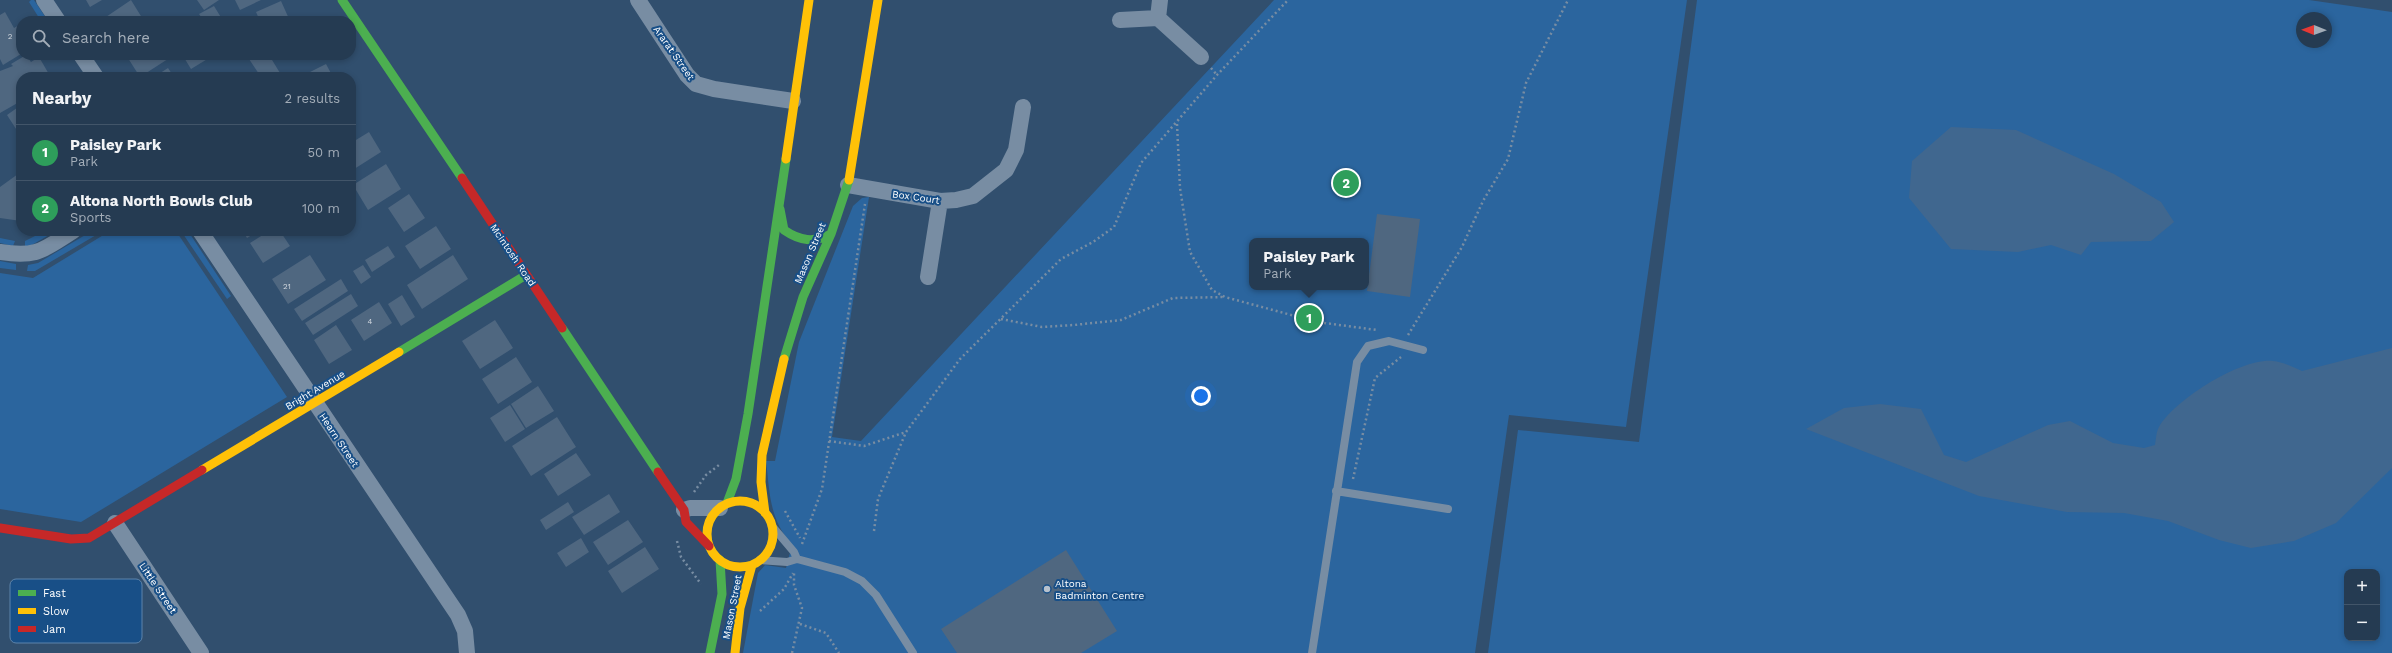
<!DOCTYPE html>
<html lang="en">
<head>
<meta charset="utf-8">
<style>
  :root { --surface:#253b52; --page:#31465c; --text:#f1f3f6; --muted:#a3adb8; --line:#425569; --accent:#b7c1cc }
  body { margin:0; font-family:"Work Sans",sans-serif; background:var(--page); color:var(--text) }
  .controls { position:absolute; right:12px; bottom:12px; display:grid; overflow:hidden; border-radius:8px; box-shadow:0 2px 6px #0003 }
  .controls button { width:36px; height:36px; display:grid; place-items:center; padding:0; border:0; border-bottom:1px solid var(--line); background:var(--surface); color:var(--text); font:20px sans-serif }
  .compass { position:absolute; left:2296px; top:12px; width:36px; height:36px; border-radius:50%; background:var(--surface); box-shadow:0 2px 6px #0003; rotate:271deg }
  .you { position:absolute; left:1201px; top:396px; width:14px; height:14px; margin:-10px; border:3px solid #fff; border-radius:50%; background:#1a73e8; box-shadow:0 0 0 6px #1a73e833 }
  .badge { display:grid; place-items:center; width:26px; height:26px; border-radius:50%; background:var(--accent); color:#fff; font-size:13px; font-weight:700 }
  .pin { position:absolute; translate:-50% -50%; border:2px solid #fff; box-shadow:0 1px 4px #0006 }
  .popup { position:absolute; left:1249px; top:238px; width:120px; height:52px; box-sizing:border-box; display:grid; place-content:center; border-radius:8px; background:var(--surface); filter:drop-shadow(0 1px 3px #0005); font-size:13px; white-space:nowrap; color:var(--muted) }
  .popup b { font-size:15px; color:var(--text) }
  .popup::after { content:''; position:absolute; left:50%; top:100%; margin-left:-8px; border:8px solid transparent; border-top-color:var(--surface) }
  .list { margin:0; padding:0; list-style:none }
  h2 { display:flex; justify-content:space-between; align-items:center; height:52px; margin:0; padding:0 16px; font-size:17px }
  h2 small { font-size:13px; font-weight:400; color:var(--muted) }
  .list li { display:grid; grid-template-columns:26px 1fr auto; gap:12px; align-items:center; box-sizing:border-box; height:56px; padding:0 16px; border-top:1px solid var(--line) }
  .list b { display:block; font-size:15px; white-space:nowrap }
  .list p { margin:0; font-size:13px; white-space:nowrap; color:var(--muted) }
  .list em { font-size:13px; font-style:normal; color:var(--muted) }
  .icon { flex:none; width:22px; height:22px; fill:none; stroke:currentColor; stroke-width:2; stroke-linecap:round; stroke-linejoin:round }
  .map { position:relative; flex:none; width:2392px; height:653px; overflow:hidden }
  .search { position:absolute; background:var(--surface); box-shadow:0 2px 6px #0003; left:16px; top:16px; width:340px; height:44px; display:flex; align-items:center; gap:10px; box-sizing:border-box; padding:0 14px; border-radius:16px; color:var(--muted); font-size:15px }
  .panel { position:absolute; background:var(--surface); box-shadow:0 2px 6px #0003; left:16px; top:72px; width:340px; height:164px; border-radius:16px }
  .map>svg:first-child { display:block }
  .green { fill:#2b659e; fill-rule:evenodd }
  .water { fill:#40678f }
  .building { fill:#4f6780 }
  .lines { fill:none; stroke-linecap:round; stroke-linejoin:round }
  .path { stroke:#788da3; stroke-width:2.5; stroke-dasharray:2 3; stroke-linecap:butt }
  .lane { stroke:#788da3; stroke-width:8 }
  .street { stroke:#788da3; stroke-width:16 }
  .fast { stroke:#4caf50; stroke-width:9 }
  .slow { stroke:#ffc107; stroke-width:9 }
  .jam { stroke:#c62828; stroke-width:9 }
  .poi-dot { fill:#b7c1cc; stroke:#184f87; stroke-width:1.5 }
  .labels { text-anchor:middle; dominant-baseline:central; stroke-width:4; stroke-linejoin:round; paint-order:stroke }
  .number-label { font-size:8px; fill:#d3d9df }
  .street-label { font-size:10px; fill:#fff; stroke:#184f87 }
  .poi-label { font-size:10px; fill:#fff; stroke:#184f87; text-anchor:start }
  .key { fill:#184f87; stroke:#5d84ab; stroke-width:1 }
  .key-label { font-size:11px; fill:#fff }
</style>
</head>
<body>
<div class="map">
<svg width="2392" height="653" viewBox="0 0 2392 653">
  <rect width="100%" height="100%" fill="#314f6e"/>
  <!-- green -->
  <path class="green" d="M31,0h3l14,21h-7l-12,-19z
    M1274,0h413l-61,427 -117,-12 -34,238h-732l15,-80 7,-8 21,3 6,-23c-23,-27 -22,-51 -26,-84h9l24,-119 54,-136 9,-8 7,-1 -37,240 29,4zM1252,241h114v46h-114z
    M1697,0h612l83,12v641h-904l30,-223 121,12zM2302,18h24v24h-24zM2347,572h30v66h-30z
    M45,231h11l-26,15h-5v-5z
    M92,231h11l-68,40h-8l1,-6 10,-2z
    M110,231h66l111,166 -206,125 -81,-13v-236l33,5z
    M181,231h7l43,65 -4,3z
    M0,238l15,3 -2,5 -13,-3z
    M0,261l16,3v6l-16,-2z"/>
  <!-- water -->
  <path class="water" d="M1951,127l65,3 98,44 47,28 13,20 -23,19 -60,1 -10,13 -30,-10 -33,7 -67,-3 -42,-51 3,-37z
    M2392,348v120l-56,55 -42,18 -43,7 -32,-8 -51,-19 -44,-8 -57,-1 -88,-16 -173,-67 38,-21 36,-4 41,5 23,46 22,7 82,-37 22,-4 43,22 31,5 11,-3c1,-5 1,-13 4,-18 16,-27 81,-69 114,-66 10,1 20,6 29,10z"/>
  <!-- building -->
  <path class="building" d="M86,0h16l-12,7z
    M131,0l13,21h-44z
    M197,0h22l-15,10z
    M235,0h26l-21,10z
    M281,1l9,20h-30l-4,-9z
    M214,6l8,13 -3,2h-15l-5,-7z
    M5,12l9,16 5,-3 2,3v26l-18,11 -3,-6v-44z
    M26,55l5,7 8,-5 11,19 -29,1v24l-21,12v-42l13,-5 -2,-2z
    M126,55h44l1,2 -31,20z
    M214,55l-23,14 -8,-13v-1z
    M256,55h13l11,18 -6,4h-13l-12,-18z
    M326,64l7,13h-33z
    M168,68l6,9h-20z
    M21,105v25l-3,2 -11,-17z
    M369,132l12,20 -30,19v-28z
    M386,164l15,25 -33,21 -15,-25z
    M18,174l3,5v42l-21,-3v-31z
    M409,194l16,24 -21,14 -16,-24z
    M1377,214l43,5 -10,78 -43,-6z
    M436,226l15,23 -31,20 -15,-23z
    M243,231h15l-11,7z
    M269,231h11l10,15 -27,17 -13,-20z
    M388,246l7,11 -23,15 -7,-12z
    M310,255l16,25 -38,24 -16,-25z
    M453,255l15,24 -46,30 -15,-24z
    M363,265l8,12 -10,7 -8,-13z
    M341,279l7,12 -46,30 -8,-12z
    M351,294l7,12 -45,29 -8,-12z
    M402,295l13,22 -14,9 -13,-22z
    M379,302l13,21 -28,18 -13,-21z
    M495,320l18,28 -33,21 -18,-28z
    M336,325l16,25 -23,14 -15,-24z
    M516,357l16,25 -34,22 -16,-25z
    M538,386l16,25 -28,17 -15,-24z
    M510,405l15,24 -20,13 -15,-24z
    M557,417l19,30 -45,29 -19,-30z
    M576,453l15,22 -33,21 -14,-22z
    M609,494l11,18 -36,23 -12,-18z
    M568,502l6,10 -28,18 -6,-10z
    M628,520l15,22 -35,23 -15,-23z
    M581,538l8,14 -23,15 -9,-14z
    M645,547l14,22 -37,24 -14,-22z
    M1066,550l51,81 -36,22h-124l-16,-24z"/>
  <g class="lines">
    <!-- path -->
    <path class="path" d="M1211,68l6,7
      M1177,124l3,64 10,64 22,38 13,7 92,25 60,8
      M1001,319l41,8 32,-2 47,-5 52,-22 52,-1
      M1408,335l54,-88 21,-46 25,-42 18,-76 42,-83
      M829,441l35,5 42,-14
      M1353,479l22,-101 26,-21
      M694,492l12,-17 13,-10
      M785,511l15,27
      M874,531l4,-32 28,-67 54,-73 101,-100 32,-17 21,-15 27,-64 76,-88 71,-75
      M677,541l4,16 20,27
      M802,544l20,-55 43,-285
      M760,611l24,-22 9,-16
      M800,624l26,9 13,20
      M792,653l10,-45 -8,-23v-13"/>
    <!-- lane -->
    <path class="lane" d="M1336,491l112,18
      M772,526l22,26 3,7
      M760,560l27,2 10,-3 48,13 17,9 14,14 37,58
      M1312,653l45,-291 11,-16 21,-5 34,9"/>
    <!-- street -->
    <path class="street" d="M44,0l14,21
      M638,0l49,75 9,9 18,5 79,12
      M1158,18l2,-18
      M1120,20l38,-2 43,39
      M81,55l15,22
      M848,185l92,16 16,-1 17,-4 33,-26 10,-20 7,-43
      M200,231l258,384 7,16 2,22
      M0,252c37,6 43,-2 73,-21
      M928,277l12,-76
      M684,510l6,-2h30
      M115,523l86,130"/>
    <!-- fast -->
    <path class="fast" d="M342,0l120,178
      M780,209l4,21c16,11 30,13 47,4
      M562,328l96,144
      M399,352l127,-77
      M784,359l19,-62 28,-63 18,-54
      M727,503l9,-24 12,-65 38,-255
      M710,653l12,-59 -2,-34"/>
    <!-- slow -->
    <path class="slow" d="M786,159l23,-159
      M849,180l29,-180
      M202,470l197,-118
      M707 534a33 33 0 1 1 66 0a33 33 0 1 1-66 0Z
      M765,513l-4,-31 1,-27 22,-96
      M735,653l5,-45 12,-43"/>
    <!-- jam -->
    <path class="jam" d="M462,178l100,150
      M658,472l26,38 2,12 23,24
      M0,528l71,11 18,-1 113,-68"/>
  </g>
  <!-- markers -->
  <circle class="poi-dot" cx="1047" cy="589" r="4"/>
  <g class="labels">
    <!-- number labels -->
    <g class="number-label">
      <text x="10" y="36">2</text>
      <text x="287" y="286">21</text>
      <text x="370" y="321">4</text>
    </g>
    <!-- street labels -->
    <g class="street-label">
      <text transform="translate(674 53) rotate(55)">Ararat Street</text>
      <text transform="translate(916 197) rotate(8)">Box Court</text>
      <text transform="translate(810 253) rotate(-67)">Mason Street</text>
      <text transform="translate(513 255) rotate(56)">McIntosh Road</text>
      <text transform="translate(315 390) rotate(-31)">Bright Avenue</text>
      <text transform="translate(339 440) rotate(56)">Hearn Street</text>
      <text transform="translate(158 588) rotate(56)">Little Street</text>
      <text transform="translate(732 607) rotate(-79)">Mason Street</text>
    </g>
    <!-- poi labels -->
    <g class="poi-label">
      <text x="1055" y="583">Altona<tspan x="1055" dy="12">Badminton Centre</tspan></text>
    </g>
  </g>
  <!-- legend -->
  <rect x="10" y="579" width="132" height="64" rx="6" class="key"/>
  <rect x="18" y="590" width="18" height="6" fill="#4caf50"/>
  <rect x="18" y="608" width="18" height="6" fill="#ffc107"/>
  <rect x="18" y="626" width="18" height="6" fill="#c62828"/>
  <g class="key-label">
    <text x="43" y="597">Fast</text>
    <text x="43" y="615">Slow</text>
    <text x="43" y="633">Jam</text>
  </g>
</svg>
<div class="controls">
<button>+</button>
<button>−</button>
</div>
<svg class="compass" viewBox="-18 -18 36 36"><path d="M0-13l5 13h-10z" fill="#e53935"/><path d="M0 13l5-13h-10z" fill="#a3adb8"/></svg>
<div class="you"></div>
<div class="pin badge" style="left:1309px;top:318px;background:#2e9e5b">1</div>
<div class="popup"><b>Paisley Park</b>Park</div>
<div class="pin badge" style="left:1346px;top:183px;background:#2e9e5b">2</div>
<div class="search"><svg class="icon" aria-label="search" viewBox="0 0 24 24"><circle cx="10" cy="10" r="6"/><path d="M15 15l6 6"/></svg>Search here</div>
<section class="panel">
<h2>Nearby<small>2 results</small></h2>
<ul class="list">
<li><span class="badge" style="background:#2e9e5b">1</span><div><b>Paisley Park</b><p>Park</p></div><em>50 m</em></li>
<li><span class="badge" style="background:#2e9e5b">2</span><div><b>Altona North Bowls Club</b><p>Sports</p></div><em>100 m</em></li>
</ul>
</section>
</div>
</body>
</html>
